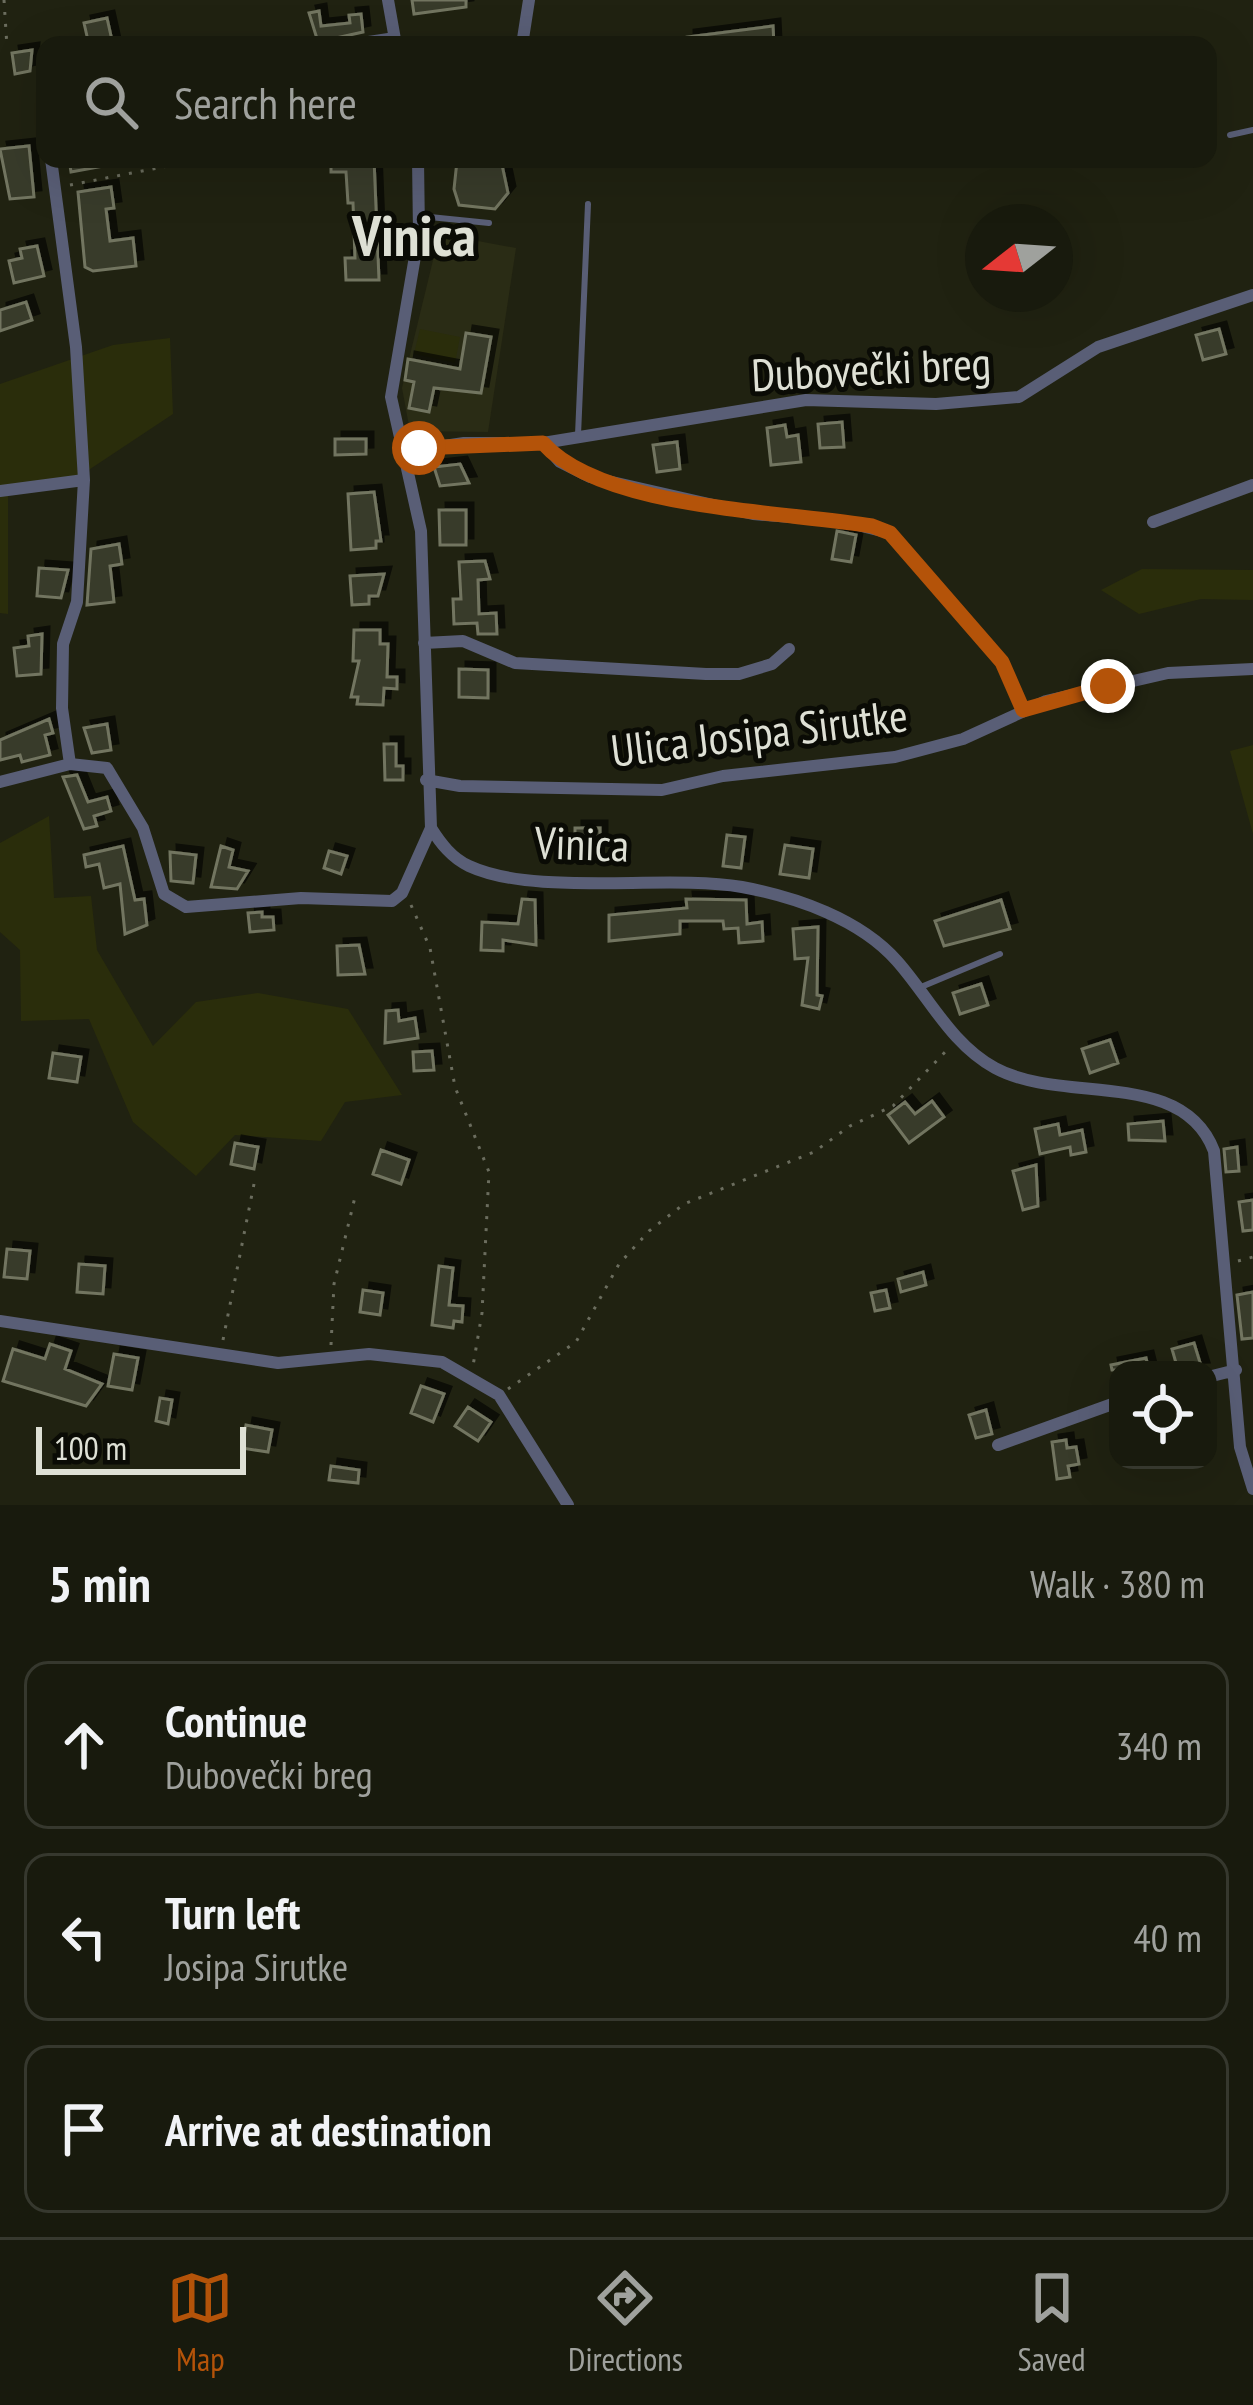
<!DOCTYPE html>
<html lang="en">
<head>
<meta charset="utf-8">
<style>
  :root { --surface:#181a0d; --page:#212316; --text:#f1f3f6; --muted:#9fa19d; --line:#36382e; --accent:#b45309 }
  body { margin:0; font-family:"PT Sans Narrow",sans-serif; background:var(--page); color:var(--text) }
  .controls { position:absolute; right:36px; bottom:36px; display:grid; overflow:hidden; border-radius:24px; box-shadow:0 12px 48px #0002 }
  .controls button { width:108px; height:108px; display:grid; place-items:center; padding:0; border:0; border-bottom:3px solid var(--line); background:var(--surface); color:var(--text); font:60px sans-serif }
  .compass { position:absolute; left:965px; top:204px; width:108px; height:108px; border-radius:50%; background:var(--surface); box-shadow:0 12px 48px #0002; rotate:253deg }
  .scale { position:absolute; left:36px; bottom:30px; width:210px; box-sizing:border-box; padding-left:12px; border:6px solid #dee0d5; border-top:0; font-size:33px; line-height:42px; white-space:nowrap; color:#dee0d5; -webkit-text-stroke:9px #0a0b05; paint-order:stroke }
  .stop { position:absolute; width:36px; height:36px; margin:-27px; border:9px solid #b45309; border-radius:50%; background:#fff }
  .stop.end { background:#b45309; border-color:#fff; box-shadow:0 3px 12px #0008 }
  .list { margin:0; padding:0; list-style:none }
  h2 { display:flex; justify-content:space-between; align-items:center; height:156px; margin:0; padding:0 48px; font-size:51px }
  h2 small { font-size:39px; font-weight:400; color:var(--muted) }
  .list li { display:grid; grid-template-columns:78px 1fr auto; gap:36px; align-items:center; box-sizing:border-box; height:168px; margin:0 24px 24px; padding:0 24px; border:3px solid var(--line); border-radius:24px }
  .list b { display:block; font-size:45px; white-space:nowrap }
  .list p { margin:0; font-size:39px; white-space:nowrap; color:var(--muted) }
  .list em { font-size:39px; font-style:normal; color:var(--muted) }
  .icon { flex:none; width:66px; height:66px; fill:none; stroke:currentColor; stroke-width:2; stroke-linecap:round; stroke-linejoin:round }
  .map { position:relative; flex:none; width:1253px; height:1505px; overflow:hidden }
  .search { position:absolute; background:var(--surface); box-shadow:0 12px 48px #0002; left:36px; right:36px; top:36px; height:132px; display:flex; align-items:center; gap:30px; box-sizing:border-box; padding:0 42px; border-radius:24px; color:var(--muted); font-size:45px }
  .sheet { height:732px; background:var(--surface) }
  nav { display:flex; justify-content:space-around; align-items:center; box-sizing:border-box; height:168px; border-top:3px solid var(--line); background:var(--surface); font-size:33px; color:var(--muted) }
  nav a { display:grid; justify-items:center; gap:6px }
  nav .on { color:var(--accent) }
  .map>svg:first-child { display:block }
  .built { fill:#2a2c15 }
  .green { fill:#2a2d0b }
  .building { fill:#383a29; stroke:#727561; stroke-width:3; filter:url(#shadow) }
  .lines { fill:none; stroke-linecap:round; stroke-linejoin:round }
  .path { stroke:#6b6d5e; stroke-width:3; stroke-dasharray:3 9; stroke-linecap:butt }
  .lane { stroke:#595e76; stroke-width:6 }
  .street { stroke:#595e76; stroke-width:12 }
  .route { stroke:#b45309; stroke-width:15 }
  .labels { text-anchor:middle; dominant-baseline:central; stroke-width:10; stroke-linejoin:round; paint-order:stroke }
  .street-label { font-size:45px; fill:#dee0d5; stroke:#0a0b05 }
  .district-label { font-size:57px; font-weight:bold; fill:#dee0d5; stroke:#0a0b05 }
</style>
</head>
<body>
<div class="map">
<svg width="1253" height="1505" viewBox="0 0 1253 1505">
  <defs>
    <filter id="shadow"><feDropShadow dx="7" dy="-7" stdDeviation="0" flood-color="#0009"/></filter>
  </defs>
  <rect width="100%" height="100%" fill="#202211"/>
  <!-- built -->
  <path class="built" d="M451,236l65,12 -28,184 -78,-1 -8,-43 34,-140z"/>
  <!-- green -->
  <path class="green" d="M420,329l40,8 -5,26 -41,-9z
    M170,338l3,76 -107,71 -58,7v122l-8,-1v-229l113,-39z
    M1142,569l111,1v30l-52,-1 -62,15 -38,-24z
    M1253,745v89l-23,-83z
    M49,816l5,82 37,-2 6,54 56,96 43,-44 62,-9 90,16 54,86 -57,7 -24,39 -86,-6 -39,41 -63,-54 -44,-103 -68,2 -1,-71 -20,-18v-89z"/>
  <!-- building -->
  <path class="building" d="M412,0h54v7l-52,7z
    M319,11l2,15 29,-3 -1,-8 12,-1 2,18 -45,10 -9,-29z
    M107,18l6,27h-24l-5,-22z
    M773,26l1,19h-87v-8z
    M32,50l-2,21 -15,3 -3,-21z
    M29,146l5,51 -24,2 -10,-50z
    M69,159h40v6l-38,7z
    M374,159l5,121h-33l-1,-22h10l-2,-55h-5l-2,-31h-15v-12z
    M501,160l7,33 -13,16 -36,-4 -5,-16 3,-28z
    M111,187l3,21 -8,1 4,32 23,-3 3,28 -43,5 -8,-4 -7,-75z
    M37,246l7,30 -30,7 -5,-22 13,-3 -2,-9z
    M26,302l6,18 -32,11v-21z
    M1219,329l7,25 -23,6 -7,-25z
    M466,333l25,4 -10,56 -47,-5 -5,24 -20,-4 5,-26 -9,-2 3,-21 52,10z
    M842,422l2,25 -24,1 -2,-24z
    M785,425l2,12 11,-2 3,27 -30,3 -4,-37z
    M335,439h31v15l-31,1z
    M677,442l3,27 -23,3 -4,-27z
    M460,464l9,19 -29,3 -6,-19z
    M374,492l7,49h-5v7l-25,2 -3,-56z
    M439,510h27v35h-26z
    M837,531l19,4 -5,27 -19,-3z
    M119,544l3,20 -12,2 4,36 -27,3 4,-56z
    M485,561l5,18 -12,1 1,34 17,-1 1,21h-19l-1,-11 -23,1 -1,-25h8l-2,-37z
    M39,568l29,2 -7,28 -24,-2z
    M384,574l-6,22h-9v8l-17,1 -2,-29z
    M354,630h26v14h8l-1,33h10v12l-13,-1 -1,17 -26,-1 1,-7h-7l8,-36h-6z
    M42,634l-1,40 -24,2 -3,-28 15,-2 -1,-10z
    M459,669l29,1v28l-29,-1z
    M49,719l4,14 -8,2 5,20 -28,7 -2,-7 -20,5v-20z
    M107,724l4,26 -19,3 -8,-25z
    M384,744h12v22h7v14h-18z
    M77,775l11,27 19,-5 4,14 -17,5 3,10 -13,3 -21,-52z
    M575,828h25v24h-25z
    M727,835l18,2 -4,31 -18,-2z
    M785,845l28,4 -4,29 -29,-4z
    M123,846l12,54 9,-1 3,26 -22,9 -5,-50 -16,4 -5,-24 -13,3 -2,-12z
    M221,846l12,4 -4,17 19,4 -11,18 -26,-2z
    M329,851l18,5 -6,18 -17,-6z
    M170,852l26,3 -3,28 -22,-2z
    M522,899l13,1 1,45 -33,-5v11l-22,-1 1,-28 36,2z
    M686,899l60,1 1,24 15,-2 1,19 -24,2 -1,-15 -14,1 -1,-8h-43v13l-71,7v-26l78,-7z
    M1001,900l9,29 -66,17 -9,-25z
    M262,912v5h11l1,13 -24,2 -2,-19z
    M818,927l-1,68 5,1 -3,13 -17,-4 6,-47 -13,1 -2,-30z
    M359,945l6,29 -27,1 -1,-29z
    M981,984l7,21 -28,9 -7,-21z
    M398,1010l1,11 16,-3 3,20 -33,5 1,-32z
    M1110,1040l8,23 -28,10 -8,-24z
    M432,1051l2,19 -20,1 -1,-19z
    M53,1053l28,4 -4,25 -28,-4z
    M932,1101l12,16 -35,26 -21,-28 17,-13 10,12z
    M1163,1121l2,20 -36,-1 -1,-16z
    M1058,1124l2,11 22,-5 4,22 -15,3 -1,-8 -30,7 -5,-25z
    M235,1143l23,4 -4,22 -23,-5z
    M1237,1147l2,24 -13,1 -2,-23z
    M381,1150l28,10 -8,24 -28,-10z
    M1036,1165l2,41 -15,4 -10,-39z
    M1253,1200v30l-10,1 -4,-29z
    M7,1249l23,2 -3,28 -23,-2z
    M79,1264l26,2 -2,28 -26,-2z
    M439,1266l14,2 -4,37 14,1 -1,16 -8,-1 -1,7 -21,-3z
    M923,1272l3,13 -25,7 -3,-13z
    M363,1290l20,3 -3,22 -20,-3z
    M886,1290l4,18 -15,3 -4,-18z
    M1253,1292v46l-11,1 -5,-44z
    M1194,1343l8,26 -24,1 -6,-21z
    M50,1344l21,7 -6,18 37,15 -16,22 -83,-25 10,-32 32,10z
    M114,1354l24,4 -6,32 -24,-4z
    M1146,1358l3,12h-37l-1,-5z
    M421,1386l23,8 -11,28 -22,-9z
    M160,1398l12,2 -4,24 -12,-3z
    M468,1407l23,15 -13,19 -23,-15z
    M986,1410l6,24 -16,4 -7,-23z
    M246,1425l26,5 -4,22 -26,-4z
    M1066,1440l1,8 9,-1 3,17 -11,2 2,11 -13,2 -5,-37z
    M331,1466l28,4 -1,13 -29,-3z"/>
  <g class="lines">
    <!-- path -->
    <path class="path" d="M4,0l3,47
      M70,185l134,-26
      M411,905l19,43 25,139 34,85 -7,141 -9,53
      M1238,1261l15,-4
      M223,1340l31,-156
      M331,1345l3,-61 21,-87
      M508,1389l68,-47 43,-78 30,-33 35,-27 130,-52 36,-26 43,-20 55,-57"/>
    <!-- lane -->
    <path class="lane" d="M1230,135l23,-5
      M420,216l69,7
      M578,435l10,-231
      M921,987l79,-33"/>
    <!-- street -->
    <path class="street" d="M388,0l8,45
      M349,45l46,-7
      M522,45l7,-45
      M51,159l25,188 8,133 -7,122 -14,42 -1,64 8,56
      M418,159l1,74 -28,164 30,134 10,297c10,16 21,30 38,38 67,31 196,8 273,21 54,10 118,32 155,74 32,36 54,83 98,107 68,37 187,-1 219,83l26,296 13,42
      M543,443l17,19 30,15 163,37 88,7 49,12 112,129 21,48
      M404,452l60,-9h79l263,-43 130,4 83,-7 79,-50 155,-52
      M0,491l84,-11
      M1153,522l100,-37
      M424,643l39,-2 52,22 191,11h33l33,-10 17,-15
      M426,780l34,6 202,4 61,-14 172,-19 68,-18 83,-38 122,-28 85,-4
      M0,782l70,-18 37,4 36,60 21,66 22,13 115,-9 91,3 10,-8 29,-65
      M0,1321l278,42 91,-9 73,8 57,33 69,110
      M1208,1377l28,-7
      M998,1445l120,-43"/>
  </g>
  <g class="lines">
    <!-- route -->
    <path class="route" d="M419,448l124,-5c59,67 243,68 329,83l18,7 112,129 21,48 85,-24"/>
  </g>
  <g class="labels">
    <!-- street labels -->
    <g class="street-label">
      <text transform="translate(871 368) rotate(-3)">Dubovečki breg</text>
      <text transform="translate(759 732) rotate(-7)">Ulica Josipa Sirutke</text>
      <text transform="translate(582 843) rotate(2)">Vinica</text>
    </g>
    <!-- district labels -->
    <g class="district-label">
      <text x="414" y="235">Vinica</text>
    </g>
  </g>
</svg>
<div class="controls">
<button><svg class="icon" aria-label="locate" viewBox="0 0 24 24"><circle cx="12" cy="12" r="6"/><path d="M12 2v4M12 18v4M2 12h4M18 12h4"/></svg></button>
</div>
<svg class="compass" viewBox="-18 -18 36 36"><path d="M0-13l5 13h-10z" fill="#e53935"/><path d="M0 13l5-13h-10z" fill="#9fa19d"/></svg>
<div class="scale">100 m</div>
<div class="stop" style="left:419px;top:448px"></div>
<div class="stop end" style="left:1108px;top:686px"></div>
<div class="search"><svg class="icon" aria-label="search" viewBox="0 0 24 24"><circle cx="10" cy="10" r="6"/><path d="M15 15l6 6"/></svg>Search here</div>
</div>
<section class="sheet">
<h2>5 min<small>Walk · 380 m</small></h2>
<ul class="list">
<li><svg class="icon" aria-label="ahead" viewBox="0 0 24 24"><path d="M12 20V5M6 11l6-6 6 6"/></svg><div><b>Continue</b><p>Dubovečki breg</p></div><em>340 m</em></li>
<li><svg class="icon" aria-label="left" viewBox="0 0 24 24"><path d="M17 20v-9H6M10 6l-5 5 5 5"/></svg><div><b>Turn left</b><p>Josipa Sirutke</p></div><em>40 m</em></li>
<li><svg class="icon" aria-label="arrive" viewBox="0 0 24 24"><path d="M6 21V4h12l-3 4 3 4H6"/></svg><div><b>Arrive at destination</b></div></li>
</ul>
</section>
<nav>
<a class="on"><svg class="icon" aria-label="map" viewBox="0 0 24 24"><path d="M3 6l6-2 6 2 6-2v14l-6 2-6-2-6 2zM9 4v14M15 6v14"/></svg>Map</a>
<a><svg class="icon" aria-label="directions" viewBox="0 0 24 24"><path d="M12 3l9 9-9 9-9-9zM9 14v-3h6M13 9l2 2-2 2"/></svg>Directions</a>
<a><svg class="icon" aria-label="saved" viewBox="0 0 24 24"><path d="M7 4h10v16l-5-4-5 4z"/></svg>Saved</a>
</nav>
</body>
</html>
